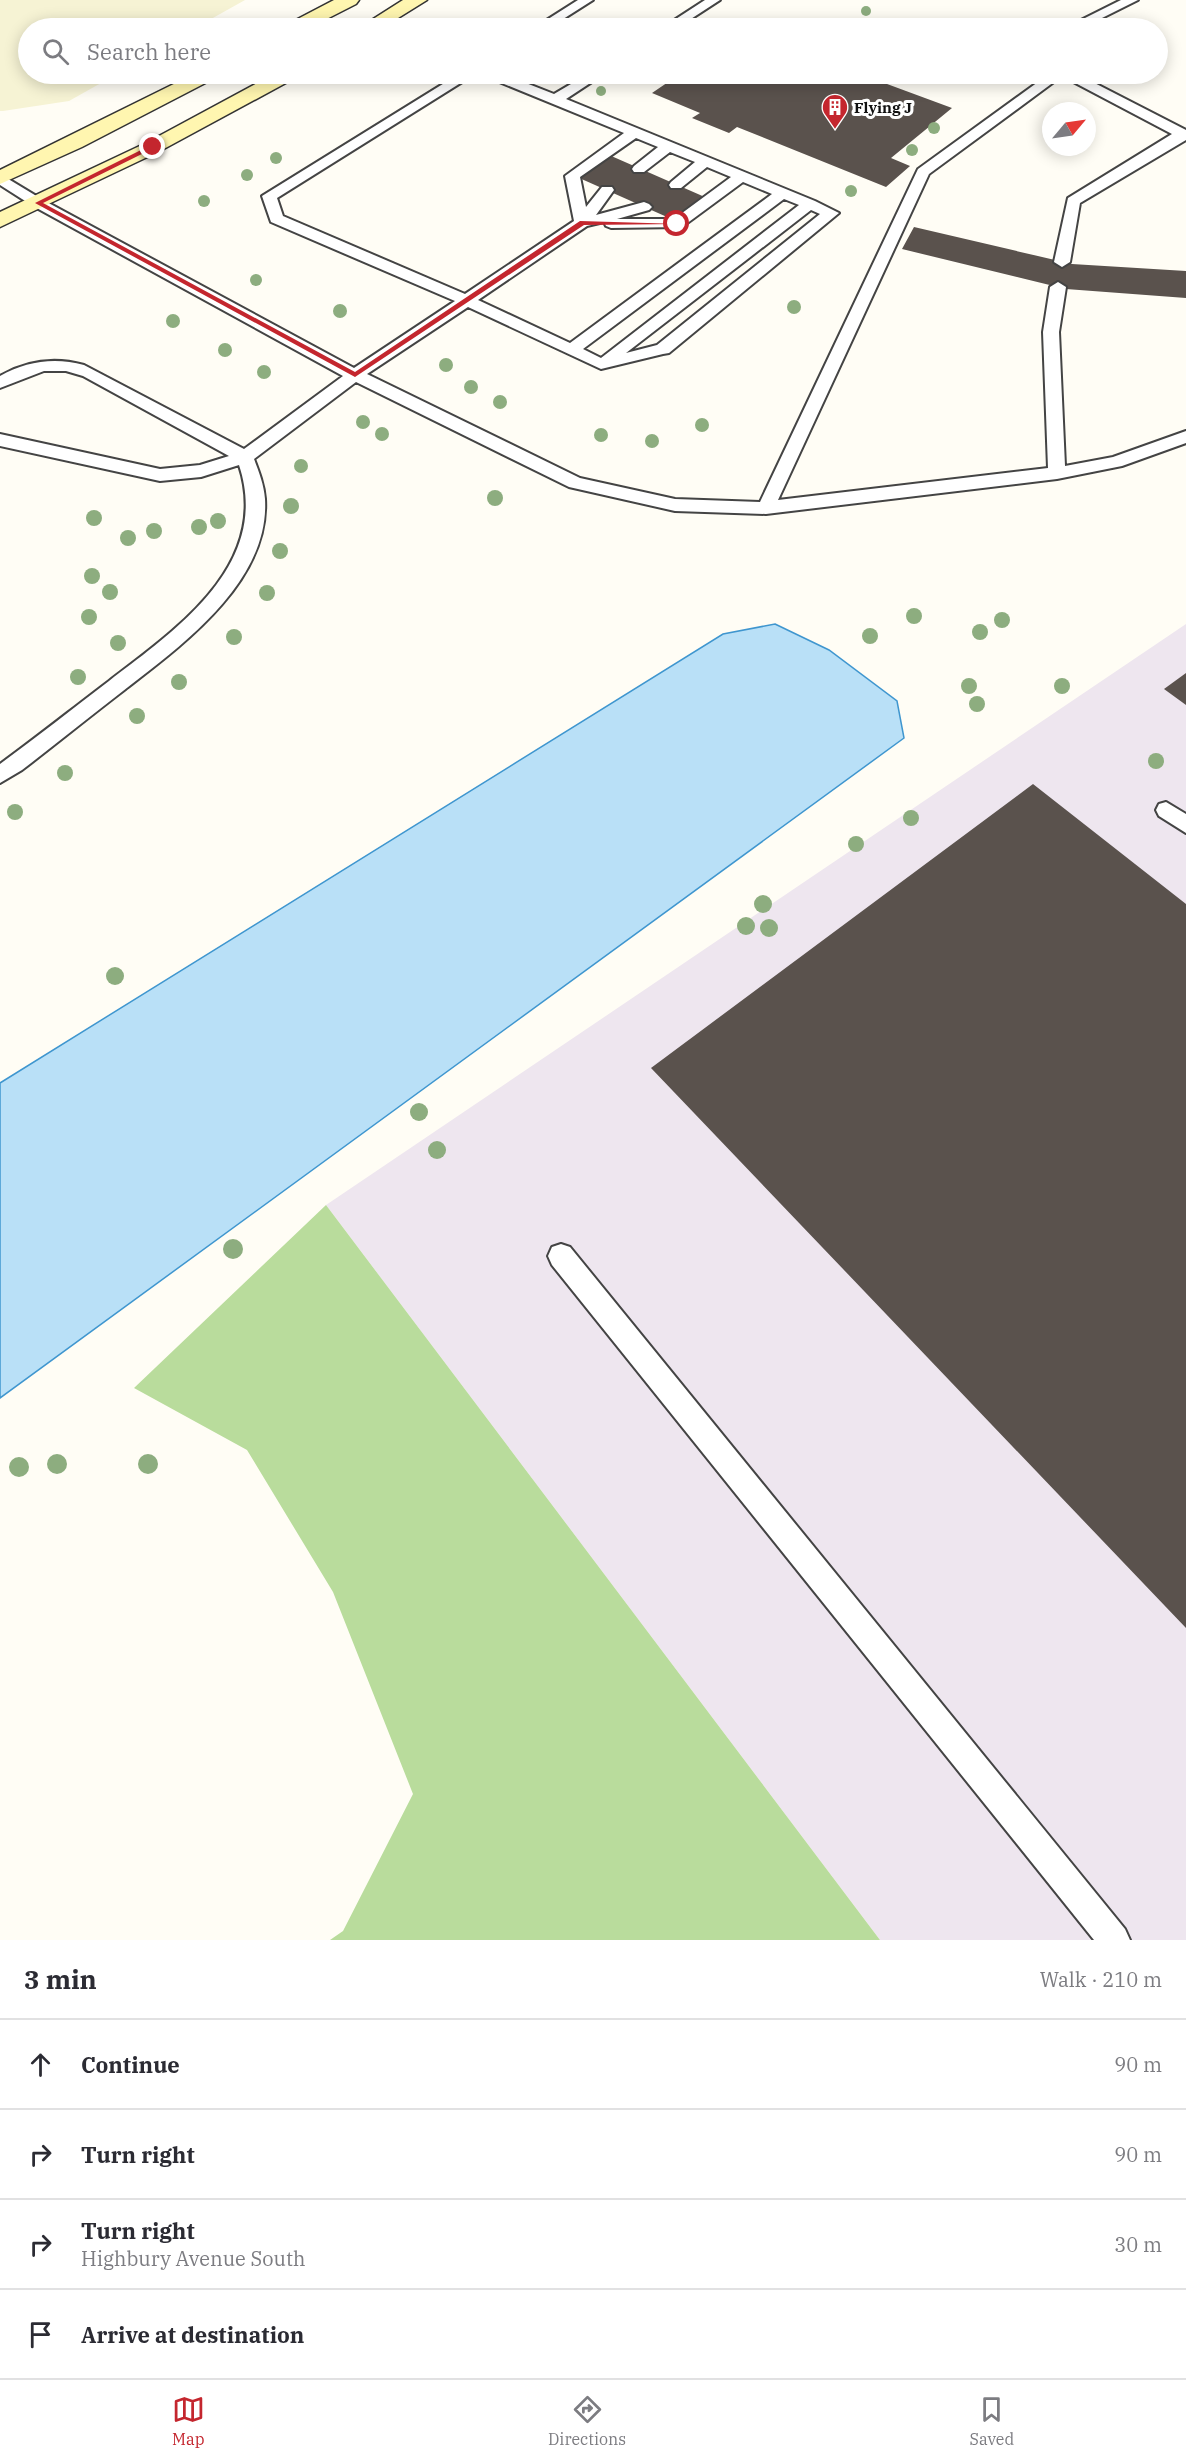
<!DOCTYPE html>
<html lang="en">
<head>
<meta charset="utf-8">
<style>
  :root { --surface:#fff; --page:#f7f7f7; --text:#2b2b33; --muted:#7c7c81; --line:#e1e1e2; --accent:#c4262e }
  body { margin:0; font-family:"IBM Plex Serif",serif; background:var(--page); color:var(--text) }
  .compass { position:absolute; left:1042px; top:102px; width:54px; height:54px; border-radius:50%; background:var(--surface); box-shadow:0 3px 15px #0003; rotate:61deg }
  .stop { position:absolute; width:18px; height:18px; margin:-14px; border:4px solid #c4262e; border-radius:50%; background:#fff }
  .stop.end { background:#c4262e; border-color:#fff; box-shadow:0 2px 6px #0008 }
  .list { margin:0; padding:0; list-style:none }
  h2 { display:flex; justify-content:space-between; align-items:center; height:78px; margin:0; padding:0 24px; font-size:26px }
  h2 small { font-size:20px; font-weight:400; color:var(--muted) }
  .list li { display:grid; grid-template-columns:39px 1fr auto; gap:18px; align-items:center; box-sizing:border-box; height:90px; padding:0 24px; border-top:2px solid var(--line) }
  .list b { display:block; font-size:22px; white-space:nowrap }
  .list p { margin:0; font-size:20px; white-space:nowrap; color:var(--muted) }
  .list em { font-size:20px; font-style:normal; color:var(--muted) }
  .icon { flex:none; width:33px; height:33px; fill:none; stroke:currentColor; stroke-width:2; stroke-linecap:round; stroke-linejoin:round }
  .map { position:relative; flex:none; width:1186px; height:1940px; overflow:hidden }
  .search { position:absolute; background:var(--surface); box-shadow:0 3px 15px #0003; left:18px; right:18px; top:18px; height:66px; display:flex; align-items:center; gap:15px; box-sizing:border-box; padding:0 21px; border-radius:33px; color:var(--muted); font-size:22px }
  .sheet { height:438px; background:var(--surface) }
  nav { display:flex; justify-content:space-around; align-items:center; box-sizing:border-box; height:84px; border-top:2px solid var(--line); background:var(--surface); font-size:16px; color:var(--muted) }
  nav a { display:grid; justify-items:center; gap:3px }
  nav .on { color:var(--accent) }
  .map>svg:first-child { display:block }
  .industrial { fill:#eee6ef }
  .farmland { fill:#f6f3d4 }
  .forest { fill:#b9dc9c }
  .water { fill:#b9e0f7; stroke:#3f96cf; stroke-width:1.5 }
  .building { fill:#5a524d }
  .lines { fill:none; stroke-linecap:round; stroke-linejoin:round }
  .service-casing { stroke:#444; stroke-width:4 }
  .secondary-casing { stroke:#333; stroke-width:3 }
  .service { fill:#fff; fill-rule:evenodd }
  .secondary { fill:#fff6b0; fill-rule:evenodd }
  .tree { fill:#8dad7f }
  .route { fill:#c4262e }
  .labels { text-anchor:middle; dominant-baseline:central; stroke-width:6; stroke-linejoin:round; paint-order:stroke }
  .far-poi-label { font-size:15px; font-weight:bold; fill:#111; stroke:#fff; text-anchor:start }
</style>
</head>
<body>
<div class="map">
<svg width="1186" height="1940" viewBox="0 0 1186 1940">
  <rect width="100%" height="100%" fill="#fffdf5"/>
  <!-- industrial -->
  <path class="industrial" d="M1186,624v1316h-306l-554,-735z"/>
  <!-- farmland -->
  <path class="farmland" d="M0,0h245l-50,28h-167v46h89l-48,27 -66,10h-3z"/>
  <!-- forest -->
  <path class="forest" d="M326,1205l554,735h-550l13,-9 70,-137 -80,-202 -86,-142 -113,-62z"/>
  <!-- water -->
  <path class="water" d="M775,624l54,26 68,51 7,37 -904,660v-315l723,-449z"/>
  <!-- building -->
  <path class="building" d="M680,74h180l92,34 -61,50 19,8 -24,21 -149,-60 -8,6 -37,-15 8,-5 -48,-20z
    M609,155l98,43 -31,23 -99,-44z
    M914,227l158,37 114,7v27l-120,-9 -164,-40z
    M1186,673v32l-22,-16z
    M1033,784l153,120v724l-535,-560z"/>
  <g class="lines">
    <!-- service casing -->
    <g class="service-casing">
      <path id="service" d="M578,0h15l-44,28h-15z
        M705,0h15l-43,28h-15z
        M1121,0h17l-56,28h-17z
        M459,74h16l-198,124 6,18 182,78 109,-73 -9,-45 59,-43 -137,-56 -2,-3h18l51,20 34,-20h16l-38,25 249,102 24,12 -170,140 -6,1 -62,15 -133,-62 -101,67 213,104 95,21 85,3 158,-333 131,-95h28l109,56v10l-106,63 -10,59 -8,5 -8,-5 14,-64 104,-64 -110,-58 -133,98 -151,326 270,-32 -5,-136 7,-45 8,-5 8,5 -7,45 6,134 48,-9 73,-26v12l-64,23 -65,13 -291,35 -91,-3 -106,-24 -213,-105 -102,77c5,13 10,26 11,40 5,83 -84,147 -142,192 -34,26 -67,53 -101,79l-22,13v-19c37,-27 72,-55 109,-83 68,-52 163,-117 130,-216l-38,12 -41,4 -160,-35v-12l160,35 40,-4 29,-9 -146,-80 -17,-5h-22l-44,17v-12c26,-15 55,-19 84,-11l160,84 99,-73 -310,-170 -33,-21v-11l43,26 311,168 101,-67 -184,-79 -9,-26zM636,138l22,9 -24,19 -2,3 2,3h10l26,-20 25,10 -24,20 -2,3 2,3h10l26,-21 24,10 -57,42h-57l32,-9 3,-3 -3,-3 -5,-2 -48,13 18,-25 -2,-3h-10l-16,20 -6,-30zM743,182l29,12 -202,149 -92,-43 109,-74 17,-4 2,4 5,2 71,-1zM784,199l15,6 -198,153 -18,-9zM811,210l9,4 -163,131 -31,8z
        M1166,802l20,12v19l-27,-17 -3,-6 3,-6z
        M561,1244l9,3 555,682 5,11h-36l-542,-675 -4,-9 4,-9z"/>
    </g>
    <!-- secondary casing -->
    <g class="secondary-casing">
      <path id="secondary" d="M334,0h25l-3,4 -47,24h-24l3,-4z
        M403,0h24l-45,28h-23z
        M194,74h24l-3,4 -133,69 -82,37v-14z
        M274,74h24l-3,4 -135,73 -160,76v-15l146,-69z"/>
    </g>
    <!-- service -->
    <use href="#service" class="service"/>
    <!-- secondary -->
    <use href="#secondary" class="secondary"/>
  </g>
  <!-- trees -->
  <g class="tree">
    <circle cx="866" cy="11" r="5"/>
    <circle cx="601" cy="91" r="5"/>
    <circle cx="934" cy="128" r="6"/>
    <circle cx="912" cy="150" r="6"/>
    <circle cx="276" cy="158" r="6"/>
    <circle cx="247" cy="175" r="6"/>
    <circle cx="851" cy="191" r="6"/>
    <circle cx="204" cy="201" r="6"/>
    <circle cx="256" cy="280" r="6"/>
    <circle cx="794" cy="307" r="7"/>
    <circle cx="340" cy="311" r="7"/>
    <circle cx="173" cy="321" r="7"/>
    <circle cx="225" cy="350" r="7"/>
    <circle cx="446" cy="365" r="7"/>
    <circle cx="264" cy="372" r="7"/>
    <circle cx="471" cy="387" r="7"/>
    <circle cx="500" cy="402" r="7"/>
    <circle cx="363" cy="422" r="7"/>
    <circle cx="702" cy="425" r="7"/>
    <circle cx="382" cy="434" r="7"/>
    <circle cx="601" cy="435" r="7"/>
    <circle cx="652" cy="441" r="7"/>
    <circle cx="301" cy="466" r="7"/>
    <circle cx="495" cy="498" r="8"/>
    <circle cx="291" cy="506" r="8"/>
    <circle cx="94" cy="518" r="8"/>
    <circle cx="218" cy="521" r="8"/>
    <circle cx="199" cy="527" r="8"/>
    <circle cx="154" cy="531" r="8"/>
    <circle cx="128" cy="538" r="8"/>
    <circle cx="280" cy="551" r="8"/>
    <circle cx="92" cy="576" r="8"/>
    <circle cx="110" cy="592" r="8"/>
    <circle cx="267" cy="593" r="8"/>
    <circle cx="914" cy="616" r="8"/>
    <circle cx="89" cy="617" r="8"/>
    <circle cx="1002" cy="620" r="8"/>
    <circle cx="980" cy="632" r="8"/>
    <circle cx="870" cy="636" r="8"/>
    <circle cx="234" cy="637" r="8"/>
    <circle cx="118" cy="643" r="8"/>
    <circle cx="78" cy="677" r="8"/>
    <circle cx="179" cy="682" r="8"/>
    <circle cx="969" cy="686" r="8"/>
    <circle cx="1062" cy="686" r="8"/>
    <circle cx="977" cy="704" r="8"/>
    <circle cx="137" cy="716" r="8"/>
    <circle cx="1156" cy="761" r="8"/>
    <circle cx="65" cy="773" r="8"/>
    <circle cx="15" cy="812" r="8"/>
    <circle cx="911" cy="818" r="8"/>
    <circle cx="856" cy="844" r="8"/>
    <circle cx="763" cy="904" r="9"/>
    <circle cx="746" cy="926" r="9"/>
    <circle cx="769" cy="928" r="9"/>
    <circle cx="115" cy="976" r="9"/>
    <circle cx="419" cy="1112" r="9"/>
    <circle cx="437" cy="1150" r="9"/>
    <circle cx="233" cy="1249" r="10"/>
    <circle cx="57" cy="1464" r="10"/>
    <circle cx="148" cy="1464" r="10"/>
    <circle cx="19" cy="1467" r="10"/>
  </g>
  <!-- route -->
  <path class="route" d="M151,145l5,2 -113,56 312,169 225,-151 101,3 -97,1 -229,152 -320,-174z"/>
  <!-- icons -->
  <defs>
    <g id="building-pin" transform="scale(1.35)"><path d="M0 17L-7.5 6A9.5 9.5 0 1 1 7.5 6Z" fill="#c4262e" stroke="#fff"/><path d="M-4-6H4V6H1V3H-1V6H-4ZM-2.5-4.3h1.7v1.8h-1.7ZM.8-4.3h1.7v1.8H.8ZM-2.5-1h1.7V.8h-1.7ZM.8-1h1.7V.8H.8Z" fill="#fff"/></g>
  </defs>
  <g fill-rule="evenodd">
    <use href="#building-pin" x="835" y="107"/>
  </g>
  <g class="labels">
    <!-- far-poi labels -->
    <g class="far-poi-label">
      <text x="854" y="107">Flying J</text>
    </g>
  </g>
</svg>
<svg class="compass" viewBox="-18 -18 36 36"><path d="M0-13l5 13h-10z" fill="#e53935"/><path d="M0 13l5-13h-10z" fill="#7c7c81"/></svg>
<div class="stop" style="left:677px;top:224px"></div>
<div class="stop end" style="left:153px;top:147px"></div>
<div class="search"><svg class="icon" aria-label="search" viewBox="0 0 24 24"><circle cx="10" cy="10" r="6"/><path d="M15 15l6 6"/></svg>Search here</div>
</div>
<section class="sheet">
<h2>3 min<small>Walk · 210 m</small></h2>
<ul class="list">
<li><svg class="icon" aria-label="ahead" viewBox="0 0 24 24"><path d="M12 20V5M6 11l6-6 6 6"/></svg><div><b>Continue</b></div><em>90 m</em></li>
<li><svg class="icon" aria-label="right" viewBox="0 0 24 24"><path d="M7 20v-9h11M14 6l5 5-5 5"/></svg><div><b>Turn right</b></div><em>90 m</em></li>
<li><svg class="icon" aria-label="right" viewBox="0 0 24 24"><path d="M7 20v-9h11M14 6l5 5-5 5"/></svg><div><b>Turn right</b><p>Highbury Avenue South</p></div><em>30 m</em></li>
<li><svg class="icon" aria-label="arrive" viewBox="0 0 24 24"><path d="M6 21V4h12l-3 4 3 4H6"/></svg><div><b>Arrive at destination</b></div></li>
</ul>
</section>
<nav>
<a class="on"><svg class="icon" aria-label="map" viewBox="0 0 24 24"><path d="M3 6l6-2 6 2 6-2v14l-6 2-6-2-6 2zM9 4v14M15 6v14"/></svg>Map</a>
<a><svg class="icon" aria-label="directions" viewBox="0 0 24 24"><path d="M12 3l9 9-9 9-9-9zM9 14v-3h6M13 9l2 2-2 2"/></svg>Directions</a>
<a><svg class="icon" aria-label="saved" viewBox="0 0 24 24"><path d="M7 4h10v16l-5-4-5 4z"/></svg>Saved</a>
</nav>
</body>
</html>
